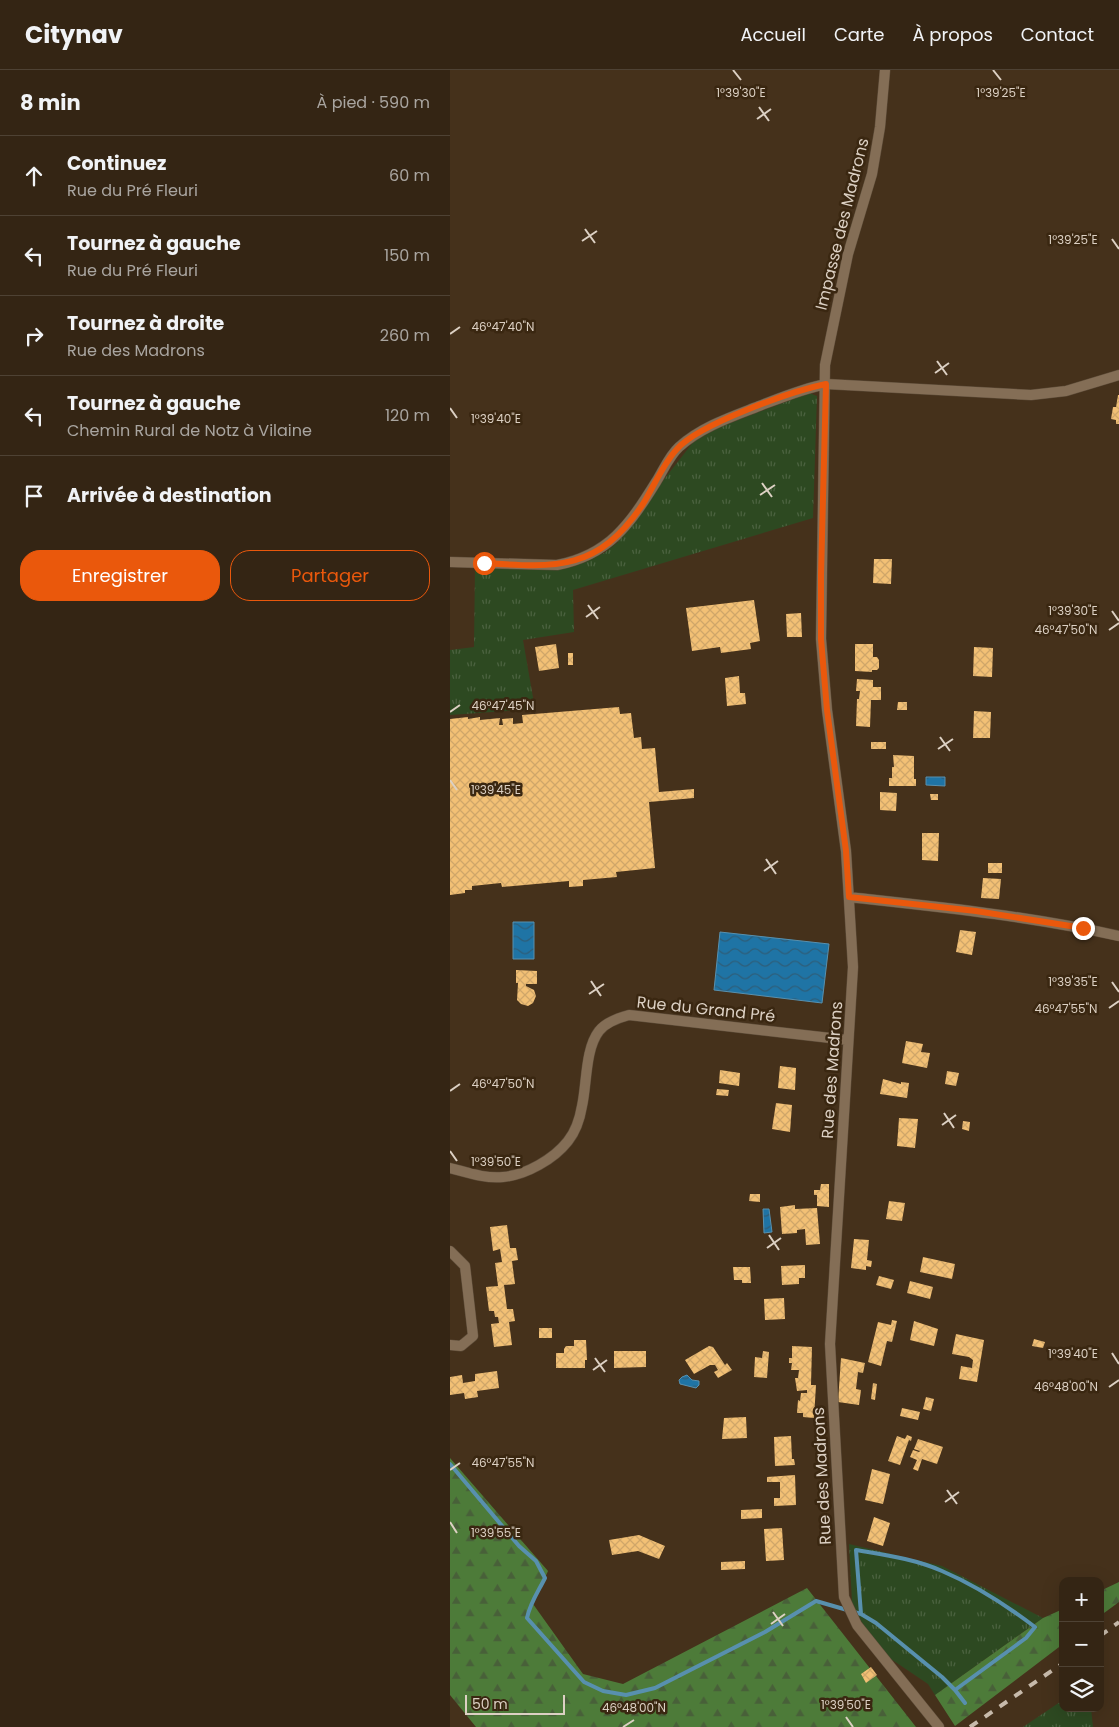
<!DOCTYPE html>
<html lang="fr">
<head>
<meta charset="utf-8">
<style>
  :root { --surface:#342514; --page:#3f3122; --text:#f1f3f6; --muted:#a9a5a0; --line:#4e4234; --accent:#ea580c }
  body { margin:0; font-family:Poppins,sans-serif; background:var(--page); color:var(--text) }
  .controls { position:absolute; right:15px; bottom:15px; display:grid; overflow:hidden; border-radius:10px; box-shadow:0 5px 20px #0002 }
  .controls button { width:45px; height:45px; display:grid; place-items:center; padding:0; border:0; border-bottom:1px solid var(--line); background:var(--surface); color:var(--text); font:25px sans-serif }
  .scale { position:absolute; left:15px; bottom:12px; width:100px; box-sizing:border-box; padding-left:5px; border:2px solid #dcd0c3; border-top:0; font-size:14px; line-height:18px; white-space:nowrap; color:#dcd0c3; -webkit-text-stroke:4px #3a2711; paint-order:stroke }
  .stop { position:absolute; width:15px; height:15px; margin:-11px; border:4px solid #ea580c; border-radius:50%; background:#fff }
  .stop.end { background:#ea580c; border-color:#fff; box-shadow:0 1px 5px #0008 }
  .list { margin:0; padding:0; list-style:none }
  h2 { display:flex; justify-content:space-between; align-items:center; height:65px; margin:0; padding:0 20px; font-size:21px }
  h2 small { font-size:16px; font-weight:400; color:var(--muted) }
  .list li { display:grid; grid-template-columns:32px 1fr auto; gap:15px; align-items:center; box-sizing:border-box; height:80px; padding:0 20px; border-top:1px solid var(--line) }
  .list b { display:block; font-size:19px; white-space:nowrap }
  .list p { margin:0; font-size:16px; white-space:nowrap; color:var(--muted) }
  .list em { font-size:16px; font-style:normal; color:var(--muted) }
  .actions { display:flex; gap:10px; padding:15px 20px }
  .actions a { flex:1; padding:11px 0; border:1px solid var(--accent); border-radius:20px; text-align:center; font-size:18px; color:var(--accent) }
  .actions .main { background:var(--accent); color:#fff }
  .icon { flex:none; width:28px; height:28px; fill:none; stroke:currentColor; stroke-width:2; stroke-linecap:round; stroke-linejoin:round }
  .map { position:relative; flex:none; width:669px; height:1657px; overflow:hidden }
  header { display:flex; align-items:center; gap:30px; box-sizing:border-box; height:70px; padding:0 25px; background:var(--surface); border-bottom:1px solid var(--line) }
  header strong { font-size:24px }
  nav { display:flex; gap:28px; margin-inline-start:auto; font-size:18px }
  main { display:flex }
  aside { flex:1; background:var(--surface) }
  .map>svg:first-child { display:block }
  .grass { fill:url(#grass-tufts) }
  .forest { fill:url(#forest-firs) }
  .water { fill:url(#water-waves); stroke:#5890ae }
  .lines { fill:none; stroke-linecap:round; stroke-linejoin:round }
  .stream { stroke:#5890ae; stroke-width:4 }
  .building { fill:url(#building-cross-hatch) }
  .minor-casing { stroke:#5d4c39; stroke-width:11 }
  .minor { stroke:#846e56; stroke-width:10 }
  .rail { stroke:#c7baab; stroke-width:4; stroke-dasharray:9 9; stroke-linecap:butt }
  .route { stroke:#ea580c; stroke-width:6 }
  .ticks { fill:none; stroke:#dcd0c3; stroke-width:2 }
  .labels { text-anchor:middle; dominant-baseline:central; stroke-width:5; stroke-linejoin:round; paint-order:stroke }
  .street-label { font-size:16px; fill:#dcd0c3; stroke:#3a2711 }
  .ticks-label { font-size:12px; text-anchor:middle; fill:#dcd0c3; stroke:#3a2711; stroke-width:5; stroke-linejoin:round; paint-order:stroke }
</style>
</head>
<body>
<header>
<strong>Citynav</strong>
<nav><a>Accueil</a><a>Carte</a><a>À propos</a><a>Contact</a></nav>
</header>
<main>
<aside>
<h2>8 min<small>À pied · 590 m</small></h2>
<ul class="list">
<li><svg class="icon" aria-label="ahead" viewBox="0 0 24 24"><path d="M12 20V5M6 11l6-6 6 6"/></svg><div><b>Continuez</b><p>Rue du Pré Fleuri</p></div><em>60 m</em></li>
<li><svg class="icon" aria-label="left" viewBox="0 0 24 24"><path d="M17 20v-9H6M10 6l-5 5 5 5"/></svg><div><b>Tournez à gauche</b><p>Rue du Pré Fleuri</p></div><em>150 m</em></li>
<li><svg class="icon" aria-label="right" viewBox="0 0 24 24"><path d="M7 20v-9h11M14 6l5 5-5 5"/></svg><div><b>Tournez à droite</b><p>Rue des Madrons</p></div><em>260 m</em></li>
<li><svg class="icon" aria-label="left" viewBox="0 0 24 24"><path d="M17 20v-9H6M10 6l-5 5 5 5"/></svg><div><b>Tournez à gauche</b><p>Chemin Rural de Notz à Vilaine</p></div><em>120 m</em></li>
<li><svg class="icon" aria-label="arrive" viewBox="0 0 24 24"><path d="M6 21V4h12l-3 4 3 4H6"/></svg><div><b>Arrivée à destination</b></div></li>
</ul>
<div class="actions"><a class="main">Enregistrer</a><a>Partager</a></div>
</aside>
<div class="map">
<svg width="669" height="1657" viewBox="0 0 669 1657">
  <defs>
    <pattern id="grass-tufts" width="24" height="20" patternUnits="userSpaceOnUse" patternTransform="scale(1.25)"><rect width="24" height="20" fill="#2d4921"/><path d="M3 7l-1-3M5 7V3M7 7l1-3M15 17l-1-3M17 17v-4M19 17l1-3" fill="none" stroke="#4b6240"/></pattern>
    <pattern id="forest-firs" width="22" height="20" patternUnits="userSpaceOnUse" patternTransform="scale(1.25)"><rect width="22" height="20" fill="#4d7b39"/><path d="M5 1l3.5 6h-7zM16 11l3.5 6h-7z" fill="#486039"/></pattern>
    <pattern id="water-waves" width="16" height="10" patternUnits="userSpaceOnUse" patternTransform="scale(1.25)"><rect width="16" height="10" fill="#1f74a5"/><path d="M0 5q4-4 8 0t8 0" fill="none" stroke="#2d5e7a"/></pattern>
    <pattern id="building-cross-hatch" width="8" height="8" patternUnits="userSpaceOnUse" patternTransform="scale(1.25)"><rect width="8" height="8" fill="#f2c075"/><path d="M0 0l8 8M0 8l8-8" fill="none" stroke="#cfa669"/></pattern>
  </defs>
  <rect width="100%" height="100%" fill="#45311b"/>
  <!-- grass -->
  <path class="grass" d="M359,323l8,3 -4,122 -240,72 1,42 -51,8 12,69 -85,6v-65l24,-3 1,-80 71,3 33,-6 25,-11 13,-10 15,-18 30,-43 32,-41 23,-13z
    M399,1474l93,22 101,52 -108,77 -7,-11 -40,-27 -21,-24 -15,-31z
    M613,1630v8h28l2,19h-70z"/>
  <!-- forest -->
  <path class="forest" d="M0,1388l98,113 -15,33 50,70 40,10 184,-96 109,139h-440l-26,-32z
    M669,1512v20l-19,14v-25z
    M613,1539v35l-108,82 -20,-31 108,-77z"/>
  <!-- water -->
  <path class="water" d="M476,707h19v9l-19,-1z
    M63,852h21v37h-21z
    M270,862l109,12 -7,59 -108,-13z
    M313,1139h6l3,23 -8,1z
    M237,1305l5,5 7,1v4l-3,3 -16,-4 -1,-4 3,-3z"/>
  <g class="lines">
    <!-- stream -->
    <path class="stream" d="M0,1394l69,82 17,15 9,17c-7,14 -15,25 -18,40l57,64 19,9 23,4 29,-7 110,-56 51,-31 45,13 15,9 66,54 13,13 10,13
      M411,1544l-5,-64c29,5 59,9 86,21 33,14 64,34 93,56l-9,11 -71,52"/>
  </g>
  <!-- building -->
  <path class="building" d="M668,325h1v29h-3v-4l-5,-1 2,-12h3z
    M424,489h18l-1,25 -18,-1z
    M304,530l6,41 -10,2 1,6 -30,4 -1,-6 -28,4 -6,-43z
    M351,543l1,24h-15l-1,-23z
    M106,574l3,24 -20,3 -4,-24z
    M405,574h18v13h4l2,3v8l-2,2h-5v2l-17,-1z
    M524,577l19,1 -1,29 -19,-1z
    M118,583h5v12h-5z
    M289,606l1,17h5l1,11 -19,2 -2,-28z
    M407,609l16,1v7h8v13h-10l-1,27 -14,-1 1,-27h2l1,-8h-4z
    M448,632h9v8h-10z
    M169,637l1,7 11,-1 3,25 7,-1 1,12 13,-1 4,44 35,-3v9l-45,4 6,66 -39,4 1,5 -34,3v6l-14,1v-6l-67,6 -1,-4 -29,3v4h-7v3l-15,2v-176l18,-2v2l12,-2v3l20,-2 -1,7h4l-1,-6 11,-1v6l10,-1 -1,-8z
    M524,641l17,1 -1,26h-17z
    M421,672h15v7h-15z
    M443,685l21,1v23h2v7h-27v-8h3v-11h2z
    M430,722l17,1 -1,18 -16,-1z
    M480,724h8v6h-7z
    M472,763h17l-1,28 -16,-1z
    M538,793h14v10h-14z
    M533,808l18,1 -2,20 -18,-1z
    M510,860l16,2 -4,23 -16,-3z
    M66,900l21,1v13h-11v2l8,4 2,6 -3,7 -5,3 -7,-2 -4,-4 1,-17h-2z
    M456,971l17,3 -2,8 9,1 -3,15 -25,-5z
    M330,996l16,2 -1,22 -17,-2z
    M270,1000l20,3 -1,13 -20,-3z
    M497,1001l12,2 -3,13 -11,-2z
    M433,1009l18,5v-2l8,1 -2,15 -27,-4z
    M267,1019l12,1 -1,6 -12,-1z
    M326,1033l16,2 -2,27 -18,-3z
    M449,1048l19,1 -3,29 -18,-2z
    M513,1051l7,1 -1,9 -7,-2z
    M371,1114h8v23l-12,-1v-11h-3v-5h6z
    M300,1124h10v8l-11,-1z
    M439,1131l16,2 -3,18 -16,-2z
    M345,1135v4l22,-1 3,36 -14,1 -1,-16 -8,1v3l-15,1 -2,-27z
    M57,1155l3,23h6l2,12 -6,1 3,23 -11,1 3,24h6l2,12 -6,1 3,23 -18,2 -3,-23 8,-1 -1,-6h-3l-1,-6h-5l-3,-24 12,-1 -3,-23 7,-1 -2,-13 -7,2 -3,-24z
    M404,1169l15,1 -2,20 5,1 -1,6 -5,-1v4l-15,-2z
    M473,1187l32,7 -3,15 -32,-7z
    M355,1195v13h-6v6l-17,1 -1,-19z
    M283,1197h17l1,16h-9v-3h-8z
    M429,1206l15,4 -3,9 -15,-4z
    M460,1211l23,6 -3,12 -23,-6z
    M334,1228l1,21 -20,1 -1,-21z
    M442,1250l5,1 -5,21 -5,-1 -6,25 -13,-4 10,-40 13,3z
    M464,1251l24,8 -4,17 -24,-6z
    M89,1258h13v10h-13z
    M506,1264l28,6 -7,42 -18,-3 2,-13 11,2 1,-8 -4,-3 -17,-3z
    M584,1269l11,3 -2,6 -11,-2z
    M124,1270h12l1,20h-2v8h-29v-15h8v-4l2,-3h8z
    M259,1276l4,1 12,18 2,-2 5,7 -14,8 -4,-6 4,-2 -3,-5h-5l-16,9 -9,-14z
    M342,1276l20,1 -1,38h5l-2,33 -11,-1v-4h-6l1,-13 2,1 1,-8h6v-3l-10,1 -2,-13h3l1,-8h-8l1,-7h-3v-5h3z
    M164,1281h32v16l-32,1z
    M313,1281l6,1 -2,26 -13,-1 1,-20 7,1z
    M391,1288l24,5 -2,10 -5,-1 -2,17 5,1 -2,15 -21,-3z
    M47,1301l2,17 -22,3 1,6 -13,2 -1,-6 -14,2v-18l12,-2 1,8 12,-2v-7z
    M423,1313l4,1 -2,16 -4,-1z
    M476,1327l8,2 -3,12 -8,-2z
    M452,1338l18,4 -2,8 -18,-4z
    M296,1347l1,21 -25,1 2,-21z
    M457,1365l5,2 -1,4 -2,-1 -9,25 -12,-4 9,-25 8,3z
    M341,1366l1,23h2l1,6 -20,1 -1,-29z
    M468,1369l25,8 -6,17 -15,-5 -4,12 -5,-2 4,-9 -7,-3 3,-7 6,2 1,-1 -6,-2z
    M422,1399l18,5 -7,30 -18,-4z
    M345,1405l1,30 -22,1v-8h6v-16h-13v-5z
    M312,1439v9l-21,1v-9z
    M424,1447l16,6 -7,23 -16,-5z
    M332,1458l2,32 -18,1 -2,-32z
    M189,1465l26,11 -6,13 -21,-8 -26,4 -3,-15z
    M295,1491v8l-24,1v-8z
    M421,1597l6,8 -11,8 -5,-9z"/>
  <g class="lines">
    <!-- minor casing -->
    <g class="minor-casing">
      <path id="minor" d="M435,0l-5,57 -8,47 -24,80 -23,111 -4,274 6,71 19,141 7,116 -23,377 14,253 13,28 82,102
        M0,492l107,3c52,-10 73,-41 99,-83 7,-11 13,-26 23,-35 21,-19 49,-29 75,-39 24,-9 47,-19 72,-24l205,11 35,-4 53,-16
        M399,827c91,10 181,19 270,39
        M0,1098c16,4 35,11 53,9 23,-2 51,-18 65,-36 8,-10 12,-23 14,-35 5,-22 3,-57 17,-75 7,-9 19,-13 30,-16l219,25
        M0,1181l15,15 8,70 -12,10 -11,-1"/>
    </g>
    <!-- minor -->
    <use href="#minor" class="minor"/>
    <!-- rail -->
    <path class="rail" d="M650,1566l19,-14
      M520,1657l93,-64"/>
  </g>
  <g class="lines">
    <!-- route -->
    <path class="route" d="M34,493c73,5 114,8 159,-59 11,-18 20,-40 34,-55 22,-25 115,-58 149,-65l-5,191v64l6,71 19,141 3,46 127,14 107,17"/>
  </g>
  <!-- ticks -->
  <path class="ticks" d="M283,0l8,10M543,0l8,10M309,37l10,14M307,49l14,-10M135,159l10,14M662,169l7,10M132,171l15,-10M0,264l10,-7M487,291l10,14M485,303l14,-10M0,338l7,10M312,413l10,14M310,425l15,-10M138,535l10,14M662,541l7,10M136,547l14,-10M659,560l10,-7M0,642l10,-7M490,667l10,14M488,679l15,-10M0,710l7,10M316,789l10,15M314,801l14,-10M141,911l10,15M662,912l7,10M139,924l15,-10M659,938l10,-7M0,1021l10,-7M494,1043l10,15M492,1055l14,-10M0,1081l7,10M319,1165l10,15M317,1178l14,-10M662,1283l7,11M145,1288l10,14M143,1300l14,-10M659,1317l10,-7M0,1400l10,-7M497,1420l10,14M495,1432l14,-10M0,1452l7,11M323,1542l10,14M321,1554l14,-10M396,1647l7,10M173,1657l11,-7"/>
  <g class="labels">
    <!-- street labels -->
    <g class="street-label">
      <text transform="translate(392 154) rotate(-76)">Impasse des Madrons</text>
      <text transform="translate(256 939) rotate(6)">Rue du Grand Pré</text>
      <text transform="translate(382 1000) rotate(-86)">Rue des Madrons</text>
      <text transform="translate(372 1406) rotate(-93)">Rue des Madrons</text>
    </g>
  </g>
  <g class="ticks-label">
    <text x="291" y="27">1°39'30"E</text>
    <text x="551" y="27">1°39'25"E</text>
    <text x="623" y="174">1°39'25"E</text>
    <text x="53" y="261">46°47'40"N</text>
    <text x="46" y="353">1°39'40"E</text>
    <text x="623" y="545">1°39'30"E</text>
    <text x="616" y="564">46°47'50"N</text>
    <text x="53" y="640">46°47'45"N</text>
    <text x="46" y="724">1°39'45"E</text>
    <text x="623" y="916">1°39'35"E</text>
    <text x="616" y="943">46°47'55"N</text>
    <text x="53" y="1018">46°47'50"N</text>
    <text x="46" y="1096">1°39'50"E</text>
    <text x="623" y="1288">1°39'40"E</text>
    <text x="616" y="1321">46°48'00"N</text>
    <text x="53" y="1397">46°47'55"N</text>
    <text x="46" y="1467">1°39'55"E</text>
    <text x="396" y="1639">1°39'50"E</text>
    <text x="184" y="1642">46°48'00"N</text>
  </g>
</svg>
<div class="controls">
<button>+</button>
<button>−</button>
<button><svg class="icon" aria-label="layers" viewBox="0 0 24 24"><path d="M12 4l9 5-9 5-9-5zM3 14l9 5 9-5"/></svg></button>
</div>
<div class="scale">50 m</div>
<div class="stop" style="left:34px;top:493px"></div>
<div class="stop end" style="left:633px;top:858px"></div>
</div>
</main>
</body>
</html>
